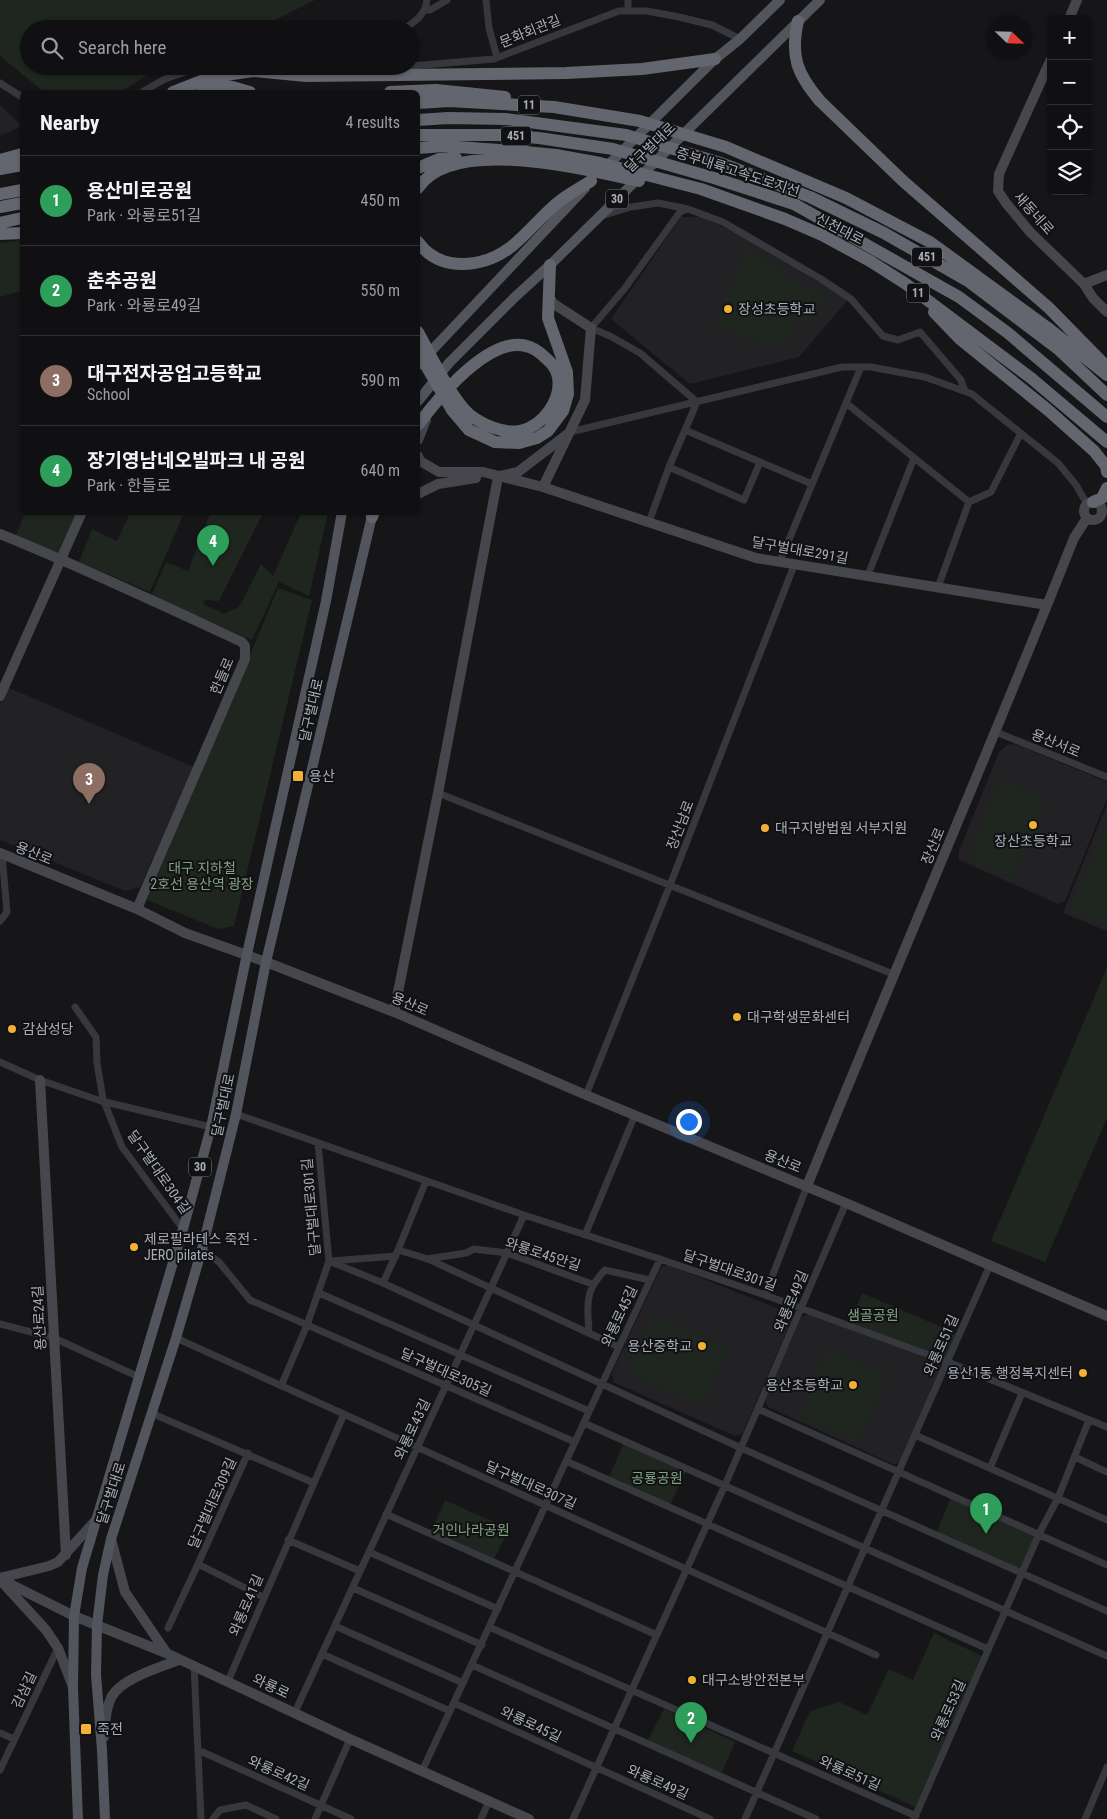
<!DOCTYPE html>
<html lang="en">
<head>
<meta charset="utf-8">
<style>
  :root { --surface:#101012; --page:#19191b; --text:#f1f3f6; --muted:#9c9d9f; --line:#303032; --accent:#1a73e8 }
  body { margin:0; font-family:"Roboto Condensed","Noto Sans KR",sans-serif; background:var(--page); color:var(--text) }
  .controls { position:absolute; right:15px; top:15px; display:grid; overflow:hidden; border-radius:8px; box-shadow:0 1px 4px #0004 }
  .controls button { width:45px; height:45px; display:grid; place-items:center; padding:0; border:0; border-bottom:1px solid var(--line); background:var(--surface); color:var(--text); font:25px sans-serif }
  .compass { position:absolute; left:987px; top:15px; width:45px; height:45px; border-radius:50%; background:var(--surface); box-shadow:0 1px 4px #0004; rotate:113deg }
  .you { position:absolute; left:688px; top:1121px; width:18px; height:18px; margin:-12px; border:4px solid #fff; border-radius:50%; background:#1a73e8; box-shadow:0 0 0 8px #1a73e833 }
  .badge { display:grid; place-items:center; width:32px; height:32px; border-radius:50%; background:var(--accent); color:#fff; font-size:16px; font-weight:700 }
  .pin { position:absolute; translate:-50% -41px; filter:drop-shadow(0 1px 2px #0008) }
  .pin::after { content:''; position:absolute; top:26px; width:18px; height:15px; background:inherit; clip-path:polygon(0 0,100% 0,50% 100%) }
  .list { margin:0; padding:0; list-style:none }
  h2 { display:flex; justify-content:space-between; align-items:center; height:65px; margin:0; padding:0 20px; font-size:21px }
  h2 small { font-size:16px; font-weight:400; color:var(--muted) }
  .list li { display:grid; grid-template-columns:32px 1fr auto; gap:15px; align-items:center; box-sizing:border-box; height:90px; padding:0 20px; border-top:1px solid var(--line) }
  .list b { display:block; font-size:19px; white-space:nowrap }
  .list p { margin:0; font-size:16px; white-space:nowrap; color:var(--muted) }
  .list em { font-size:16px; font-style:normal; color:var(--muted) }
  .icon { flex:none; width:28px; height:28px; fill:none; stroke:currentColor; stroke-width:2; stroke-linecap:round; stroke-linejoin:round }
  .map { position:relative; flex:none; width:1107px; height:1819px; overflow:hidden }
  .search { position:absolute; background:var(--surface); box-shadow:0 1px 4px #0004; left:20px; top:20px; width:400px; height:55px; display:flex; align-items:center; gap:12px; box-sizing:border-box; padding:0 18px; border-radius:28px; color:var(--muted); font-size:19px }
  .panel { position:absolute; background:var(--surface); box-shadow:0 1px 4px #0004; left:20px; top:90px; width:400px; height:425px; border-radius:8px }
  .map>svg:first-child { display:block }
  .built { fill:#222225 }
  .green { fill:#1e261f }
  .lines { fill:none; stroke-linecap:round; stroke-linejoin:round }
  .street { stroke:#37383d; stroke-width:7 }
  .secondary { stroke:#45474d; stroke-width:10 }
  .primary { stroke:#53555c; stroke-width:10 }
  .highway { stroke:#63666e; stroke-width:12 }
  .poi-dot { fill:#f2b134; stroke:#111113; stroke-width:2 }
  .labels { text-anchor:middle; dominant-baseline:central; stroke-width:4; stroke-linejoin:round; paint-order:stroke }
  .shield { fill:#111113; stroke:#7b7e86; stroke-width:1 }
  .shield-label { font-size:12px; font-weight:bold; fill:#a8adb8 }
  .street-label { font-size:14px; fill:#a8adb8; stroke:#111113 }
  .poi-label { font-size:14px; fill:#a8adb8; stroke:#111113; text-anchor:start }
  .park-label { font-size:14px; fill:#7fa381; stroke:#111113 }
</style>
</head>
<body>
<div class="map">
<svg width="1107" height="1819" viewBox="0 0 1107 1819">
  <rect width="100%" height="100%" fill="#161618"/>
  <!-- built -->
  <path class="built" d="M0,105l22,21 -22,10z
    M681,217h20l40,18 107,65 -49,57 -109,27 -79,-65z
    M7,687l187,80 -54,120 -15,4 -125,-51v-137z
    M1015,744l92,38v17l-42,102 -7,3 -99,-44v-9l40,-99 8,-7z
    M1107,804v127l-44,-18z
    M668,1265l121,48 3,6 -50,115 -7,2 -122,-54 -1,-9 49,-106z
    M809,1314l130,49 2,6 -41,92 -5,4 -127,-58 -3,-7 36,-83z"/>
  <!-- green -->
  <path class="green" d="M0,0h315l-42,21 -11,8h-233v37h132l-40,26h-77l-44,-36z
    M22,240v51l-22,6v-54z
    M747,247l48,35 30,15c-3,20 -10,23 -29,27l-12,20c-23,3 -48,-11 -69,-19z
    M25,513h54l-19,41 -45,-17z
    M130,513h54l-34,79 -71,-30 13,-33 25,12z
    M210,513h53l-44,88 -14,-1 -2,4 21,10 15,-7 22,-43 12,12 28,-63h27l-19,83 -30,-14 -27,58 -101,-44 15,-34 22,9z
    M278,588l34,12 -78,326 -16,3 -71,-29z
    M1002,779l40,18 2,6 -32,74 -41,-17 -1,-6 28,-72z
    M1107,824v102l-37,-16z
    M1107,967v151l-62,144 -54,-21z
    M862,1293l98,42 -14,25 -96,-36z
    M653,1316l75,33 -26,57 -75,-34z
    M828,1349l59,26 -29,67 -59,-26z
    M625,1441l62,28 -18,38 -61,-28z
    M951,1497l85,37 -17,37 -83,-37z
    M445,1500l64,29 -15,30 -62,-29z
    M934,1633l50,24 -69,150 -123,-56 18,-40 29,-9 28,13 22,-46 24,11z
    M664,1709l71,33 -15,35 -74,-33z"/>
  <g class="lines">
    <!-- street -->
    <path class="street" d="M486,0l3,28 8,29
      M628,0v11
      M424,10h6l17,-10
      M404,29c12,-8 21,-14 23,-29
      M398,66h5
      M411,66l83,-7 125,-48h28l32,6 33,8 28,14
      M0,83l22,14
      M142,92l23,-13 37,-13
      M601,216l30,-9 27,-4 30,6
      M846,403l123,99 22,-10 30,-59
      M570,432l272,-65h29l54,10 47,17 86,69 18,22 11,19
      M669,467l75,33 16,-38
      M812,484l-127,-54 12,-28 -57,-49 -30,-17 -19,-8 34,-40 55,-76 8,-3 35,13 98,57 30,20 32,37 15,4 22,-8 41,48 4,11
      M649,522l20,-55 16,-37
      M780,561l81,-194
      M868,575l46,-117
      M938,587l31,-85
      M996,732l111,45
      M438,793l455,181
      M0,921l7,-9 -5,-58
      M75,1007l21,30 1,26 6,36 19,48 61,82
      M0,1062l40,18 61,21 110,26
      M586,1095l84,-210 125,-322
      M236,1114l288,101 136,44 105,36 183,67 159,65
      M585,1235l50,-120
      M202,1249l17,13 31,38 325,142
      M398,1250l28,-69
      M427,1259l39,-6 8,-4 33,4 85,31
      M329,1261l54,22 358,165 366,163
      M331,1261l65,-5
      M383,1283l15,-33 30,9 191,88
      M319,1293l270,118
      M765,1295l42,-109
      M0,1324l54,14 85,39
      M588,1333c2,-6 0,-10 0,-16 -1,-22 2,-31 17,-47l45,10
      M176,1338l700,317
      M281,1386l26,-61 22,-64 -11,-118
      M758,1409l349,156
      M151,1413l163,70
      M584,1423l523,233
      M915,1435l192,85
      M248,1453l-50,111 65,33
      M1075,1457l32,15
      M566,1461l422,188
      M990,1468l32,-75
      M386,1514l271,121
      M288,1540l72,31
      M369,1552l129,57
      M353,1588l129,57
      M335,1626l128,57
      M489,1627l427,189
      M168,1628l30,-64
      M322,1654l128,57
      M194,1665l7,154
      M472,1665l344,154
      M228,1681l116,-267
      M454,1703l256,116
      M295,1712l196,-424 33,-73
      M0,1733l14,6
      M198,1750l153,69
      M0,1770l58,-122
      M422,1771l238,-512
      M213,1819l7,-9 26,-5 30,14
      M315,1819l35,-80
      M481,1819l8,-18
      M573,1819l152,-334 121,-282
      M745,1819l245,-554
      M914,1819l125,-285 19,-36 31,-78
      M1085,1819l22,-52"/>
    <!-- secondary -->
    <path class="secondary" d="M1069,19l8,-19
      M1051,59l-52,115 -1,17 8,12 24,29 54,52 9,14 14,14
      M1084,284l23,-9
      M418,440l8,-20
      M418,456l2,5 19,11h44l60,15 213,71 291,47
      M500,476l18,-4 51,-39
      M543,487l42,-87 6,-72 -37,-24 -6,-8
      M418,494l20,-10 38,-6
      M1084 511a9 9 0 1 1 18 0a9 9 0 1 1-18 0Z
      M0,534c82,33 162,71 242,108l3,4v13l-108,250
      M0,696l82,-184
      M0,853l137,56 48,24 81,29 128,50 192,83 260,108 261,113
      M394,1012l44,-219 60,-316
      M40,1080l26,475
      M807,1186c85,-210 175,-418 259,-628l8,-20 13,-20
      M111,1539l14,53 41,60
      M0,1578l49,-12 9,-4 38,-42
      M0,1579l74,37 92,37 184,86 179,80
      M2,1582l44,48 12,18 15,39
      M104,1737c1,-13 1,-27 7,-39 9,-19 49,-31 68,-38"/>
    <!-- primary -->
    <path class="primary" d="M604,169l111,-110 25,-20 40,-39
      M418,365l167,-177
      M418,401l31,-38 66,-66 35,-32 270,-265
      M78,1819l-5,-131 1,-72 8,-48 101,-339 28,-102 36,-173 79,-353 16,-89
      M105,1819l-3,-69 -6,-75 1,-50 6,-50 8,-36 65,-201 26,-89 34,-135 30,-152 107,-450"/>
    <!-- highway -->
    <path class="highway" d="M798,21c-8,35 -1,53 22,80l83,80 146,127 58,59
      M201,86c16,-5 34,2 49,6
      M173,92l38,-15 42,-6 53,5 260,-3 76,-4 73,-10
      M390,92l46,-2 69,7
      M418,103l31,-2 105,6 86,14 86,26 120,51 84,44 118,86 59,47
      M418,120l30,-2 58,1 120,16 95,28 89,34 74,36 84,48 90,68 49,46
      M418,135h87l34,3 74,11 101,29 80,26 165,93 49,36 99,84
      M418,148l26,-2 71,5 41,4 44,8 101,26 84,30 37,16 48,26 36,23 125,94 76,64
      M0,160l22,-6
      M418,168l21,-9 17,-1
      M0,169l22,-4
      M418,188c35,-53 169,-18 221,-7
      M0,194l22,-4
      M0,207l22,-4
      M0,223l22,-5
      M0,234l22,-1
      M418,242c22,31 65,26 93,5 16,-13 29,-29 45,-43 10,-9 24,-16 35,-23
      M934,312l26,27 88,71 46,41 12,15 1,6
      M418,332c12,22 34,68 52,83 13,10 34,19 50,16 23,-5 42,-31 38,-54 -2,-11 -10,-17 -18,-24 -40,-33 -101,44 -122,72
      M418,352l34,58 17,20 26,12 24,1 18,-5 11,-7 15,-20 5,-17 -1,-22 -19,-54 2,-53
      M1093,502l9,-4 5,-10
      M372,517l2,-5"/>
  </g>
  <!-- markers -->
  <g class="poi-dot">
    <circle cx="728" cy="309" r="5"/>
    <rect x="292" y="770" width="12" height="12" rx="2.5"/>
    <circle cx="1033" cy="825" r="5"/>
    <circle cx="765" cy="828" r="5"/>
    <circle cx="737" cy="1017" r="5"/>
    <circle cx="12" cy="1029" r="5"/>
    <circle cx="134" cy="1247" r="5"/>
    <circle cx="702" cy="1346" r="5"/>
    <circle cx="1083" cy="1373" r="5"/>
    <circle cx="853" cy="1385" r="5"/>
    <circle cx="692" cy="1680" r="5"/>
    <rect x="80" y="1723" width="12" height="12" rx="2.5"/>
  </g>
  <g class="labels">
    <!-- shield labels -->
    <g class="shield">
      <rect x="518" y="95.5" width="22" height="19" rx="4"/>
      <rect x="501" y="126.5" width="30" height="19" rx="4"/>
      <rect x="606" y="189.5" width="22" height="19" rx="4"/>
      <rect x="912" y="247.5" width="30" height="19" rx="4"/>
      <rect x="907" y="283.5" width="22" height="19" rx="4"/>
      <rect x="189" y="1157.5" width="22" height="19" rx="4"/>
    </g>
    <g class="shield-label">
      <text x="529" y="105">11</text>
      <text x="516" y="136">451</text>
      <text x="617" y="199">30</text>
      <text x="927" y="257">451</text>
      <text x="918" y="293">11</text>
      <text x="200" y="1167">30</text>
    </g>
    <!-- street labels -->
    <g class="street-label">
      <text transform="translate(530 31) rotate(-22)">문화회관길</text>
      <text transform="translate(650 147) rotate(-44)">달구벌대로</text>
      <text transform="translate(738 172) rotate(18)">중부내륙고속도로지선</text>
      <text transform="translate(1034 213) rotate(48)">새동네로</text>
      <text transform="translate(840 229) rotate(27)">신천대로</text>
      <text transform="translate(800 550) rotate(10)">달구벌대로291길</text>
      <text transform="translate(222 676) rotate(-67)">한들로</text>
      <text transform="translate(311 710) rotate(-77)">달구벌대로</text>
      <text transform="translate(1056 743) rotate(22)">용산서로</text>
      <text transform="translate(680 825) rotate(-69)">장산남로</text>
      <text transform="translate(933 846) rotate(-67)">장산로</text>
      <text transform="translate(34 853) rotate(22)">용산로</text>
      <text transform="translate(410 1004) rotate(23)">용산로</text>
      <text transform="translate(223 1105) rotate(-78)">달구벌대로</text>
      <text transform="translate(783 1161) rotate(22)">용산로</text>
      <text transform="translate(159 1172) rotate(55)">달구벌대로304길</text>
      <text transform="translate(311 1207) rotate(-95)">달구벌대로301길</text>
      <text transform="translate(543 1254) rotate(18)">와룡로45안길</text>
      <text transform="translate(730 1270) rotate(19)">달구벌대로301길</text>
      <text transform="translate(791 1301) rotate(-67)">와룡로49길</text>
      <text transform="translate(619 1316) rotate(-65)">와룡로45길</text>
      <text transform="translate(39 1318) rotate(-93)">용산로24길</text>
      <text transform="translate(941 1345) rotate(-66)">와룡로51길</text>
      <text transform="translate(446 1372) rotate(24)">달구벌대로305길</text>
      <text transform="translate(412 1429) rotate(-65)">와룡로43길</text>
      <text transform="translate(531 1485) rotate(24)">달구벌대로307길</text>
      <text transform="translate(111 1493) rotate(-72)">달구벌대로</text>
      <text transform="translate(212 1503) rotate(-66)">달구벌대로309길</text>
      <text transform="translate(246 1605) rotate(-67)">와룡로41길</text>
      <text transform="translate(271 1686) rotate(25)">와룡로</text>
      <text transform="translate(24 1690) rotate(-65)">감삼길</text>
      <text transform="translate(948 1710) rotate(-66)">와룡로53길</text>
      <text transform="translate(531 1724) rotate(25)">와룡로45길</text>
      <text transform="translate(279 1773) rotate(24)">와룡로42길</text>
      <text transform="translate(850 1773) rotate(24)">와룡로51길</text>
      <text transform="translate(658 1782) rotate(24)">와룡로49길</text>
    </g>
    <!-- poi labels -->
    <g class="poi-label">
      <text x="738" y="309">장성초등학교</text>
      <text x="309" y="776">용산</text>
      <text x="775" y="828">대구지방법원 서부지원</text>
      <text x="1033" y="841" text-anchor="middle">장산초등학교</text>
      <text x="747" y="1017">대구학생문화센터</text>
      <text x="22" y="1029">감삼성당</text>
      <text x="144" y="1239">제로필라테스 죽전 -<tspan x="144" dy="16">JERO pilates</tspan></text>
      <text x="692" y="1346" text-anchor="end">용산중학교</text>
      <text x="1073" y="1373" text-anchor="end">용산1동 행정복지센터</text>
      <text x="843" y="1385" text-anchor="end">용산초등학교</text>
      <text x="702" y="1680">대구소방안전본부</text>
      <text x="97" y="1729">죽전</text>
    </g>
    <!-- park labels -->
    <g class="park-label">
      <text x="202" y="868">대구 지하철<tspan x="202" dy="16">2호선 용산역 광장</tspan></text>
      <text x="873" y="1315">샘골공원</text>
      <text x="657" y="1478">공룡공원</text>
      <text x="471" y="1530">거인나라공원</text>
    </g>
  </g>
</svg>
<div class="controls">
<button>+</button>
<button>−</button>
<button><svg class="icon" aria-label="locate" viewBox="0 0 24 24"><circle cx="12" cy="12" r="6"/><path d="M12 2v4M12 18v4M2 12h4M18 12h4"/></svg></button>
<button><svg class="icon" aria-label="layers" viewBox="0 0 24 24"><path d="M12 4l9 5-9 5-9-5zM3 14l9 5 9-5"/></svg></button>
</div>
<svg class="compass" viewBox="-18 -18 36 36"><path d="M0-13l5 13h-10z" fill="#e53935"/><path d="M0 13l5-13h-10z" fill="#9c9d9f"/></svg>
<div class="you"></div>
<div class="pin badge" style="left:986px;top:1534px;background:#2e9e5b">1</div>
<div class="pin badge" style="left:691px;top:1743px;background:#2e9e5b">2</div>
<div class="pin badge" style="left:89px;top:804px;background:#8d6e63">3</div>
<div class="pin badge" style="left:213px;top:566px;background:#2e9e5b">4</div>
<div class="search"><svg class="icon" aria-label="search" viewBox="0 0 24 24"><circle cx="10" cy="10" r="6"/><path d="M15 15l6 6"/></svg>Search here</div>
<section class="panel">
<h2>Nearby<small>4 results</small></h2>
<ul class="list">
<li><span class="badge" style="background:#2e9e5b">1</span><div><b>용산미로공원</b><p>Park · 와룡로51길</p></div><em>450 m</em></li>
<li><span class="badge" style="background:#2e9e5b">2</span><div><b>춘추공원</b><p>Park · 와룡로49길</p></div><em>550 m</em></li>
<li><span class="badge" style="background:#8d6e63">3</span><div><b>대구전자공업고등학교</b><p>School</p></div><em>590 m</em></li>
<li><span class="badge" style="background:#2e9e5b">4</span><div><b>장기영남네오빌파크 내 공원</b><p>Park · 한들로</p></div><em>640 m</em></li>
</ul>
</section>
</div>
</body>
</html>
